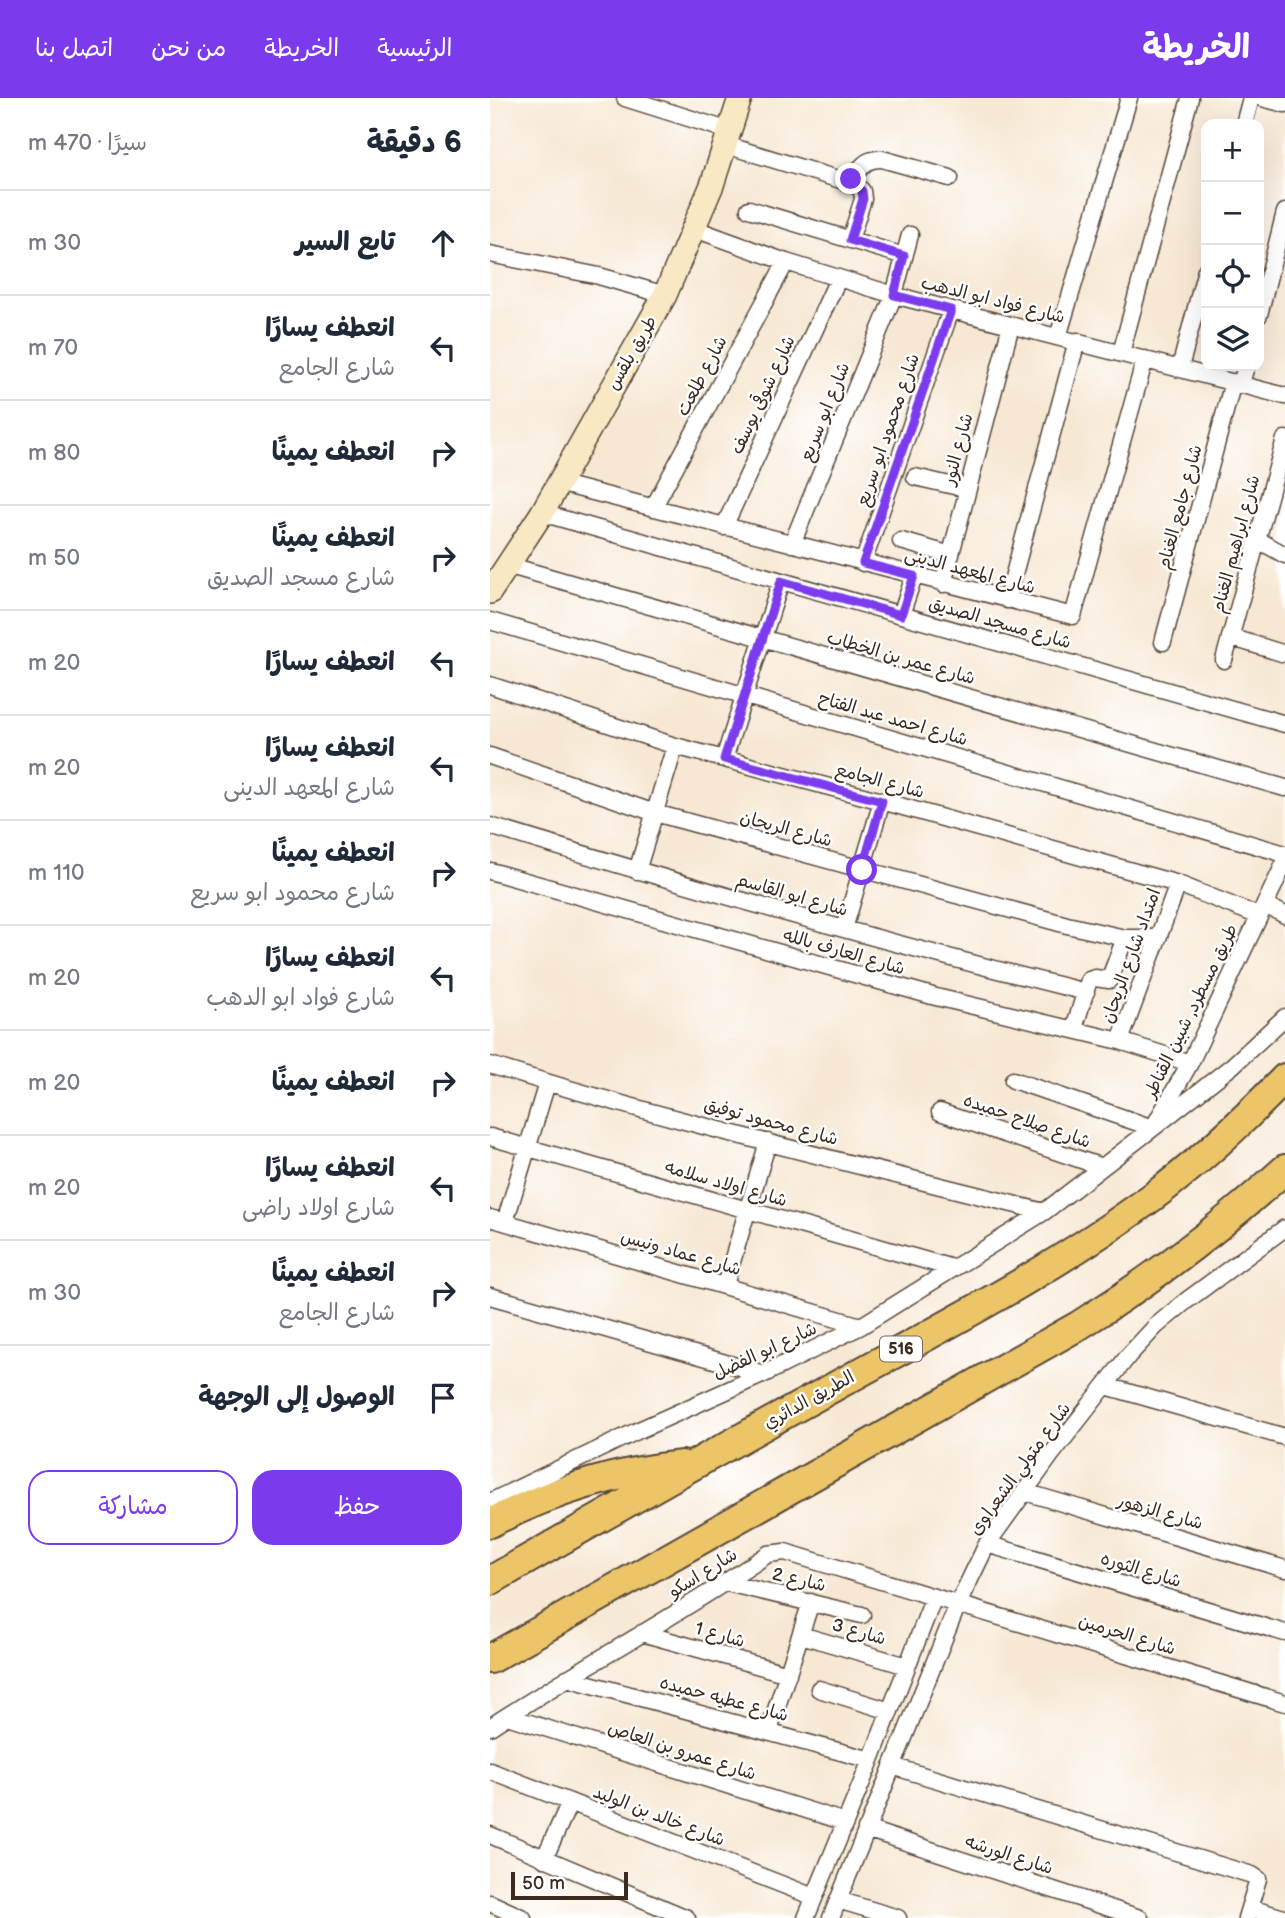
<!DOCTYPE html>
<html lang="ar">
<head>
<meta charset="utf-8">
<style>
  :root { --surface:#fff; --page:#f2f2f3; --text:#1f2937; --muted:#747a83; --line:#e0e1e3; --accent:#7c3aed }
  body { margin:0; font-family:"Balsamiq Sans","Playpen Sans Arabic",sans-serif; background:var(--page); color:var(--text); direction:rtl }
  .controls { position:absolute; right:21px; top:21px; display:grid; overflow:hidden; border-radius:14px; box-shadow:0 7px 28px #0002 }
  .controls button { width:63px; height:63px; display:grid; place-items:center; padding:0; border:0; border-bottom:2px solid var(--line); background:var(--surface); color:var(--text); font:35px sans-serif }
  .scale { position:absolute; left:21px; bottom:18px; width:117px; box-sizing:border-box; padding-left:7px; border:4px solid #3b2a1e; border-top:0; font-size:19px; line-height:24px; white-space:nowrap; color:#3b2a1e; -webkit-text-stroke:5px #fff; paint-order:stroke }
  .stop { position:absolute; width:21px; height:21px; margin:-16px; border:5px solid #7c3aed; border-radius:50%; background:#fff }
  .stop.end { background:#7c3aed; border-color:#fff; box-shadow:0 2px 7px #0008 }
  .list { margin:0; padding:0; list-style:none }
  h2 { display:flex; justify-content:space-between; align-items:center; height:91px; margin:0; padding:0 28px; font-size:30px }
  h2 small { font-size:23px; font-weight:400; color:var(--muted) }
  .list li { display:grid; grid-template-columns:46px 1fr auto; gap:21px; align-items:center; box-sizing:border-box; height:105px; padding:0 28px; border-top:2px solid var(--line) }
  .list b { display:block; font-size:26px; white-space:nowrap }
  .list p { margin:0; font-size:23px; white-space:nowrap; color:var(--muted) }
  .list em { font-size:23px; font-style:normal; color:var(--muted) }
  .actions { display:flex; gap:14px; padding:21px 28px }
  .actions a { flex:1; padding:16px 0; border:2px solid var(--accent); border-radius:21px; text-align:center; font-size:24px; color:var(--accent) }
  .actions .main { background:var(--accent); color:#fff }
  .icon { flex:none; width:38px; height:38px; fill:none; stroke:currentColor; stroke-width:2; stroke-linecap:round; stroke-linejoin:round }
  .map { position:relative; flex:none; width:795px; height:1820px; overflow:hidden; direction:ltr }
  header { display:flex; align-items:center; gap:42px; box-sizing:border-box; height:98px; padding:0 35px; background:var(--accent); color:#fff }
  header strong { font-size:33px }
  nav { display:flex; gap:38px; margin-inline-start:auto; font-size:24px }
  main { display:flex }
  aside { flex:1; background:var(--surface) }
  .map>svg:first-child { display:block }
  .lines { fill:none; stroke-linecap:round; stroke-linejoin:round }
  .street-casing { stroke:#574639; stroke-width:19 }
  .secondary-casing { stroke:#574639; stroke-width:26 }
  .highway-casing { stroke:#574639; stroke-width:32 }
  .street { stroke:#fff; stroke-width:16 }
  .secondary { stroke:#f8e8c3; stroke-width:23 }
  .highway { stroke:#edc569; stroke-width:28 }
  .route { stroke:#7c3aed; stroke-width:9 }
  .labels { text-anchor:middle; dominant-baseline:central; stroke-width:5; stroke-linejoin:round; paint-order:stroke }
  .shield { fill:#fff; stroke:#766a62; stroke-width:2 }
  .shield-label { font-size:16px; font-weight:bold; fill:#3b2a1e }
  .street-label { font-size:18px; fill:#3b2a1e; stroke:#fff }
</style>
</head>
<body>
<header>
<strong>الخريطة</strong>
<nav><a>الرئيسية</a><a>الخريطة</a><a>من نحن</a><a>اتصل بنا</a></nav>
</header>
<main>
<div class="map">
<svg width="795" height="1820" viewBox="0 0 795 1820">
  <rect width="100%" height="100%" fill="#fff"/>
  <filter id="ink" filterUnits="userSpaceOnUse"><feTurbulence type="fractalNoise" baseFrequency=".0143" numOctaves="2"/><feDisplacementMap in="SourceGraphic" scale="14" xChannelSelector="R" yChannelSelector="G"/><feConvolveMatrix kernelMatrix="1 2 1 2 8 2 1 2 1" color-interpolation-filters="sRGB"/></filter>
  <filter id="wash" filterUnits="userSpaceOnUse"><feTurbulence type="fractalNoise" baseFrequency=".00686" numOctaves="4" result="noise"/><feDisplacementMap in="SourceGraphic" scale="28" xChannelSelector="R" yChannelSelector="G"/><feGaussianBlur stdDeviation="1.57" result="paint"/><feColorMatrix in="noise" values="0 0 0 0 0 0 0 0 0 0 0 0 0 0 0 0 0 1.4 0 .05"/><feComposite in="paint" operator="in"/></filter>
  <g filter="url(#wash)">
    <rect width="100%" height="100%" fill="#f7e8d4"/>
  </g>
  <g filter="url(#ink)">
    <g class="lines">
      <!-- street casing -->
      <g class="street-casing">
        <path id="street" d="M135,0l105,33
          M772,0l23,6
          M754,26l7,-26
          M236,47l118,36c18,-6 15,-23 38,-22l68,19
          M259,111l155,47
          M205,131l91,33 108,33 391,101
          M360,142l13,-41 -1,-8 -11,-12
          M0,156l109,22 66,19
          M769,217l26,-103
          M568,239l71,-239
          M631,255l69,-255
          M690,270l26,-98
          M751,286l5,-18
          M425,379l52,12
          M68,385l515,133 72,-257
          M163,410l133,-246
          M52,415l743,211
          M234,429l114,-248
          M768,442l27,15
          M411,443l50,14
          M302,446l102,-249 16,-60
          M373,465l88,-253
          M17,467l778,223
          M453,486l68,-259
          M517,502l70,-259
          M411,517l13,-39
          M0,523l795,233
          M740,539l55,17
          M673,544l70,-260
          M734,562l61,-221
          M0,587l185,61 207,55 296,83 81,32
          M0,658l165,57 412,112 58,13h33
          M234,661l57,-178
          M0,728c197,60 395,117 596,166
          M0,773l446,126 184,44 70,22
          M147,773l38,-125
          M775,807l20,10
          M354,831l38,-128
          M584,931l15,-49 6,-2 14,2 16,-42
          M630,943l58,-157
          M0,967c182,57 369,100 554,147
          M523,982l140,48 79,-62 53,-49
          M450,1014l162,55
          M0,1039l462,131
          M0,1120l371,108
          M15,1124l42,-139
          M235,1187l43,-143
          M0,1198l274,78
          M616,1288l179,51
          M535,1394l260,77
          M0,1404l149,-72 125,-56 97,-48 183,-114 109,-84 37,-65 95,-201
          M497,1446l298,89
          M237,1485l135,32
          M152,1535l146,41
          M311,1537l106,31
          M77,1580l304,82
          M329,1591l71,22
          M17,1618l338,106
          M0,1629c91,-60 188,-111 278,-173l17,-2 500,151
          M279,1633l42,-129
          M402,1668l360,109 6,4 -12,39
          M0,1673l324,126
          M376,1731l274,89
          M0,1737l197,83
          M54,1761l26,-57
          M348,1802l60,18
          M0,1805l33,15
          M760,1810l34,10
          M316,1820l65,-158 63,-163
          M341,1820l127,-314 29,-60 64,-89 78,-100 27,-29 30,-25 99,-73"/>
      </g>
      <!-- secondary casing -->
      <g class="secondary-casing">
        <path id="secondary" d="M0,494l52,-79 123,-218 47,-110 28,-87"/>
      </g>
      <!-- highway casing -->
      <g class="highway-casing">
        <path id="highway" d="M0,1425c60,-31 125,-51 192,-58
          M0,1483c113,-65 227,-130 342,-193 108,-60 219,-116 319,-190 48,-35 92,-77 134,-120
          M0,1561l588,-333c74,-46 142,-98 207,-157"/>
      </g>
      <!-- street -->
      <use href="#street" class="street"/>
      <!-- secondary -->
      <use href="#secondary" class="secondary"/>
      <!-- highway -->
      <use href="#highway" class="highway"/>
    </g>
  </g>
  <g class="lines" filter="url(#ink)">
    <!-- route -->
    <path class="route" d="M361,81l11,12 1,8 -13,41 54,16 -10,39 57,15 -88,253 51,13 -13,39 -120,-34 -57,178 158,42 -20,69"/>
  </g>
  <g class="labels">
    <!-- shield labels -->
    <rect class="shield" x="390" y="1238.5" width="42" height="25" rx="5"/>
    <g class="shield-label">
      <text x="411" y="1251">516</text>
    </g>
    <!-- street labels -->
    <g class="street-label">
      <text transform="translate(503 202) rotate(14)">شارع فواد ابو الدهب</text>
      <text transform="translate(142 255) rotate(-60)">طريق بلقس</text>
      <text transform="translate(212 278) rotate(-62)">شارع طلعت</text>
      <text transform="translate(273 297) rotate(-65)">شارع شوقى يوسف</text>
      <text transform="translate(335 314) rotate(-68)">شارع ابو سريع</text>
      <text transform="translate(398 332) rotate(-71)">شارع محمود ابو سريع</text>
      <text transform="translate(468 351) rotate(-75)">شارع النور</text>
      <text transform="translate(690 409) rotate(-75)">شارع جامع الغنام</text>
      <text transform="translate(746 446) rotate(-75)">شارع ابراهيم الغنام</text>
      <text transform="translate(480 473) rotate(15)">شارع المعهد الدينى</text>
      <text transform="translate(510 525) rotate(16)">شارع مسجد الصديق</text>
      <text transform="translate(411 560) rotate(16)">شارع عمر بن الخطاب</text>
      <text transform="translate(403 621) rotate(16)">شارع احمد عبد الفتاح</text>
      <text transform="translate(390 683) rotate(15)">شارع الجامع</text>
      <text transform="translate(296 731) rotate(15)">شارع الريحان</text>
      <text transform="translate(302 797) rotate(16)">شارع ابو القاسم</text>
      <text transform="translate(354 854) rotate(16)">شارع العارف بالله</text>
      <text transform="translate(641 858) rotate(-70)">امتداد شارع الريحان</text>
      <text transform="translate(701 913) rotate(-64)">طريق مسطرد, شبين القناطر</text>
      <text transform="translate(537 1023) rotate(19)">شارع صلاح حميده</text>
      <text transform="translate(281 1024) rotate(15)">شارع محمود توفيق</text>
      <text transform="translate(236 1086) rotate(16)">شارع اولاد سلامه</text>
      <text transform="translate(191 1155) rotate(16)">شارع عماد ونيس</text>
      <text transform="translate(275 1253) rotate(-25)">شارع ابو الفضل</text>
      <text transform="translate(319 1302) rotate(-29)">الطريق الدائري</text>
      <text transform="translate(530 1371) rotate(-54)">شارع متولي الشعراوى</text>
      <text transform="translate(670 1414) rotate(16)">شارع الزهور</text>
      <text transform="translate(651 1472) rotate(17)">شارع الثوره</text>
      <text transform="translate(213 1475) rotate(-32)">شارع اسكو</text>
      <text transform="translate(309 1482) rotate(13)">شارع 2</text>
      <text transform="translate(369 1534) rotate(16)">شارع 3</text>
      <text transform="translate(230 1537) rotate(16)">شارع 1</text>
      <text transform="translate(637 1537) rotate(17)">شارع الحرمين</text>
      <text transform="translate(234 1601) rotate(15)">شارع عطيه حميده</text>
      <text transform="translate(192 1653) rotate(18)">شارع عمرو بن العاص</text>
      <text transform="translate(169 1718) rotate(21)">شارع خالد بن الوليد</text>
      <text transform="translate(519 1757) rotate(18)">شارع الورشه</text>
    </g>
  </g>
</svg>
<div class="controls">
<button>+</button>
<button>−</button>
<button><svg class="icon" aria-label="locate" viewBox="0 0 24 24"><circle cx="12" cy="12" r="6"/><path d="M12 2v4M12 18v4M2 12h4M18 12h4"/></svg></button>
<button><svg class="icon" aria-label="layers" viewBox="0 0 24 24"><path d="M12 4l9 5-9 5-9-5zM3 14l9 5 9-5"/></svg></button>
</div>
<div class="scale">50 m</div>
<div class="stop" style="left:372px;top:772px"></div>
<div class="stop end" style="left:361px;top:81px"></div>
</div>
<aside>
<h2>6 دقيقة<small>سيرًا · 470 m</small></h2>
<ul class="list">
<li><svg class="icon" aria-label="ahead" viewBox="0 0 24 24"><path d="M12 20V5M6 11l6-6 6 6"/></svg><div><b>تابع السير</b></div><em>30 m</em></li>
<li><svg class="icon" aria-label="left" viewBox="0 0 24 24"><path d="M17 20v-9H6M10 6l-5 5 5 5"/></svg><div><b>انعطف يسارًا</b><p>شارع الجامع</p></div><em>70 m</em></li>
<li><svg class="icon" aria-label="right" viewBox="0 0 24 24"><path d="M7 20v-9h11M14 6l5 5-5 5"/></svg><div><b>انعطف يمينًا</b></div><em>80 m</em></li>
<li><svg class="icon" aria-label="right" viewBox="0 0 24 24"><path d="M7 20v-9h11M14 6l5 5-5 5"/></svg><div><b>انعطف يمينًا</b><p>شارع مسجد الصديق</p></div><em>50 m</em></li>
<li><svg class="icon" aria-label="left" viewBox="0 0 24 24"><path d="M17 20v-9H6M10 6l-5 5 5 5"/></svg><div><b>انعطف يسارًا</b></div><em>20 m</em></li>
<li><svg class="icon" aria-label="left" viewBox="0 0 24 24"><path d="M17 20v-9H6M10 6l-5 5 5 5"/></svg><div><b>انعطف يسارًا</b><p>شارع المعهد الدينى</p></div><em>20 m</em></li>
<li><svg class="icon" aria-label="right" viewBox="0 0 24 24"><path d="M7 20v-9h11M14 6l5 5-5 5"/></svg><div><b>انعطف يمينًا</b><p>شارع محمود ابو سريع</p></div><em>110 m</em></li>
<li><svg class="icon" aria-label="left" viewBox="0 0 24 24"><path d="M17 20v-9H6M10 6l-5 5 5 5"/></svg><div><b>انعطف يسارًا</b><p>شارع فواد ابو الدهب</p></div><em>20 m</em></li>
<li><svg class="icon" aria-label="right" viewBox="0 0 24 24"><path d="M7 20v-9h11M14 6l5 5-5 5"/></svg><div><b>انعطف يمينًا</b></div><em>20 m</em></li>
<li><svg class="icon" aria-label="left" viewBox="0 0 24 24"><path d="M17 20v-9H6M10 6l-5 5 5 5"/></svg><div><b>انعطف يسارًا</b><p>شارع اولاد راضى</p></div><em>20 m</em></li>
<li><svg class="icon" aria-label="right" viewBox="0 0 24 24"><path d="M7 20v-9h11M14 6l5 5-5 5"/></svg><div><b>انعطف يمينًا</b><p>شارع الجامع</p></div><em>30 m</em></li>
<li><svg class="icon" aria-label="arrive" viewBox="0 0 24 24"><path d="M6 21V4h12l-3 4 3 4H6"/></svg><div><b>الوصول إلى الوجهة</b></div></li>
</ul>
<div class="actions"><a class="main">حفظ</a><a>مشاركة</a></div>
</aside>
</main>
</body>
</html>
